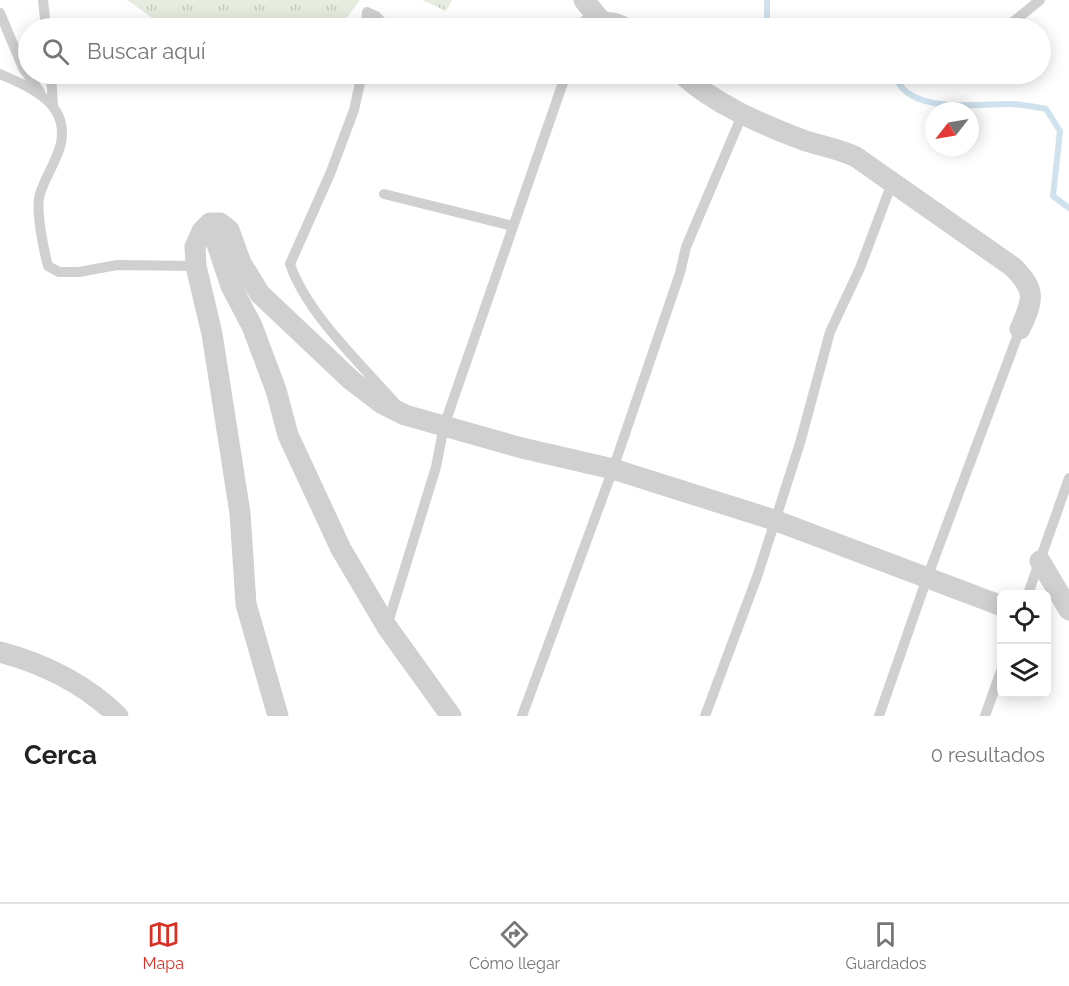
<!DOCTYPE html>
<html lang="es">
<head>
<meta charset="utf-8">
<style>
  :root { --surface:#fff; --page:#f2f2f2; --text:#222; --muted:#767676; --line:#e0e0e0; --accent:#d93025 }
  body { margin:0; font-family:Raleway,sans-serif; background:var(--page); color:var(--text) }
  .controls { position:absolute; right:18px; bottom:18px; display:grid; overflow:hidden; border-radius:9px; box-shadow:0 3px 15px #0003 }
  .controls button { width:54px; height:54px; display:grid; place-items:center; padding:0; border:0; border-bottom:2px solid var(--line); background:var(--surface); color:var(--text); font:30px sans-serif }
  .compass { position:absolute; left:925px; top:102px; width:54px; height:54px; border-radius:50%; background:var(--surface); box-shadow:0 3px 15px #0003; rotate:239deg }
  .list { margin:0; padding:0; list-style:none }
  h2 { display:flex; justify-content:space-between; align-items:center; height:78px; margin:0; padding:0 24px; font-size:26px }
  h2 small { font-size:20px; font-weight:400; color:var(--muted) }
  .icon { flex:none; width:33px; height:33px; fill:none; stroke:currentColor; stroke-width:2; stroke-linecap:round; stroke-linejoin:round }
  .map { position:relative; flex:none; width:1069px; height:716px; overflow:hidden }
  .search { position:absolute; background:var(--surface); box-shadow:0 3px 15px #0003; left:18px; right:18px; top:18px; height:66px; display:flex; align-items:center; gap:15px; box-sizing:border-box; padding:0 21px; border-radius:33px; color:var(--muted); font-size:22px }
  .sheet { height:186px; background:var(--surface) }
  nav { display:flex; justify-content:space-around; align-items:center; box-sizing:border-box; height:84px; border-top:2px solid var(--line); background:var(--surface); font-size:16px; color:var(--muted) }
  nav a { display:grid; justify-items:center; gap:3px }
  nav .on { color:var(--accent) }
  .map>svg:first-child { display:block }
  .grass { fill:url(#grass-tufts) }
  .lines { fill:none; stroke-linecap:round; stroke-linejoin:round }
  .stream { stroke:#cfe2ee; stroke-width:6 }
  .service { stroke:#d0d0d0; stroke-width:10 }
  .minor { stroke:#d0d0d0; stroke-width:21 }
</style>
</head>
<body>
<div class="map">
<svg width="1069" height="716" viewBox="0 0 1069 716">
  <defs>
    <pattern id="grass-tufts" width="24" height="20" patternUnits="userSpaceOnUse" patternTransform="scale(1.5)"><rect width="24" height="20" fill="#e6ecdf"/><path d="M3 7l-1-3M5 7V3M7 7l1-3M15 17l-1-3M17 17v-4M19 17l1-3" fill="none" stroke="#c6cbc0"/></pattern>
  </defs>
  <rect width="100%" height="100%" fill="#fff"/>
  <!-- grass -->
  <path class="grass" d="M127,0h233l-21,28h-172z
    M422,0h30l-6,11z
    M231,74h75l-60,10z"/>
  <g class="lines">
    <!-- stream -->
    <path class="stream" d="M767,28v-28
      M895,74c10,41 82,30 114,30 12,0 25,3 37,5l14,22 -7,65 16,12"/>
    <!-- service -->
    <path class="service" d="M43,0l3,28
      M0,13l23,55 17,24
      M1008,26l32,-26
      M366,28l1,-16 9,4 11,12
      M0,74c29,13 69,28 61,69 -4,18 -16,34 -21,51 -5,15 4,57 8,72l11,6h20l38,-7 79,1
      M51,74l2,31
      M362,74l-8,36 -24,64 -40,90c17,50 72,101 107,141
      M384,194l129,32
      M1028,594l41,-116
      M387,626l49,-159 8,-41 122,-352
      M522,716l91,-247 67,-196 6,-26 57,-134
      M705,716l53,-142 42,-131 30,-111 30,-64 32,-85
      M879,716l48,-138 93,-249
      M985,716l17,-48"/>
    <!-- minor -->
    <path class="minor" d="M584,0l18,22
      M585,28l3,-3c15,-3 25,-5 37,3
      M682,74c32,30 79,50 121,66 18,6 36,9 53,17l157,110c24,24 20,33 7,62
      M210,223l21,63 21,40 24,64 12,45 53,114 46,78 64,89
      M1040,561l29,49
      M0,652c45,12 84,31 118,64
      M278,716l-32,-112 -6,-91 -28,-179 -16,-68 -1,-19 7,-16 8,-8h10l9,7 12,33 19,31 91,86 30,23 24,12 117,33 91,21 161,51 228,86"/>
  </g>
</svg>
<div class="controls">
<button><svg class="icon" aria-label="locate" viewBox="0 0 24 24"><circle cx="12" cy="12" r="6"/><path d="M12 2v4M12 18v4M2 12h4M18 12h4"/></svg></button>
<button><svg class="icon" aria-label="layers" viewBox="0 0 24 24"><path d="M12 4l9 5-9 5-9-5zM3 14l9 5 9-5"/></svg></button>
</div>
<svg class="compass" viewBox="-18 -18 36 36"><path d="M0-13l5 13h-10z" fill="#e53935"/><path d="M0 13l5-13h-10z" fill="#767676"/></svg>
<div class="search"><svg class="icon" aria-label="search" viewBox="0 0 24 24"><circle cx="10" cy="10" r="6"/><path d="M15 15l6 6"/></svg>Buscar aquí</div>
</div>
<section class="sheet">
<h2>Cerca<small>0 resultados</small></h2>
<ul class="list">
</ul>
</section>
<nav>
<a class="on"><svg class="icon" aria-label="map" viewBox="0 0 24 24"><path d="M3 6l6-2 6 2 6-2v14l-6 2-6-2-6 2zM9 4v14M15 6v14"/></svg>Mapa</a>
<a><svg class="icon" aria-label="directions" viewBox="0 0 24 24"><path d="M12 3l9 9-9 9-9-9zM9 14v-3h6M13 9l2 2-2 2"/></svg>Cómo llegar</a>
<a><svg class="icon" aria-label="saved" viewBox="0 0 24 24"><path d="M7 4h10v16l-5-4-5 4z"/></svg>Guardados</a>
</nav>
</body>
</html>
